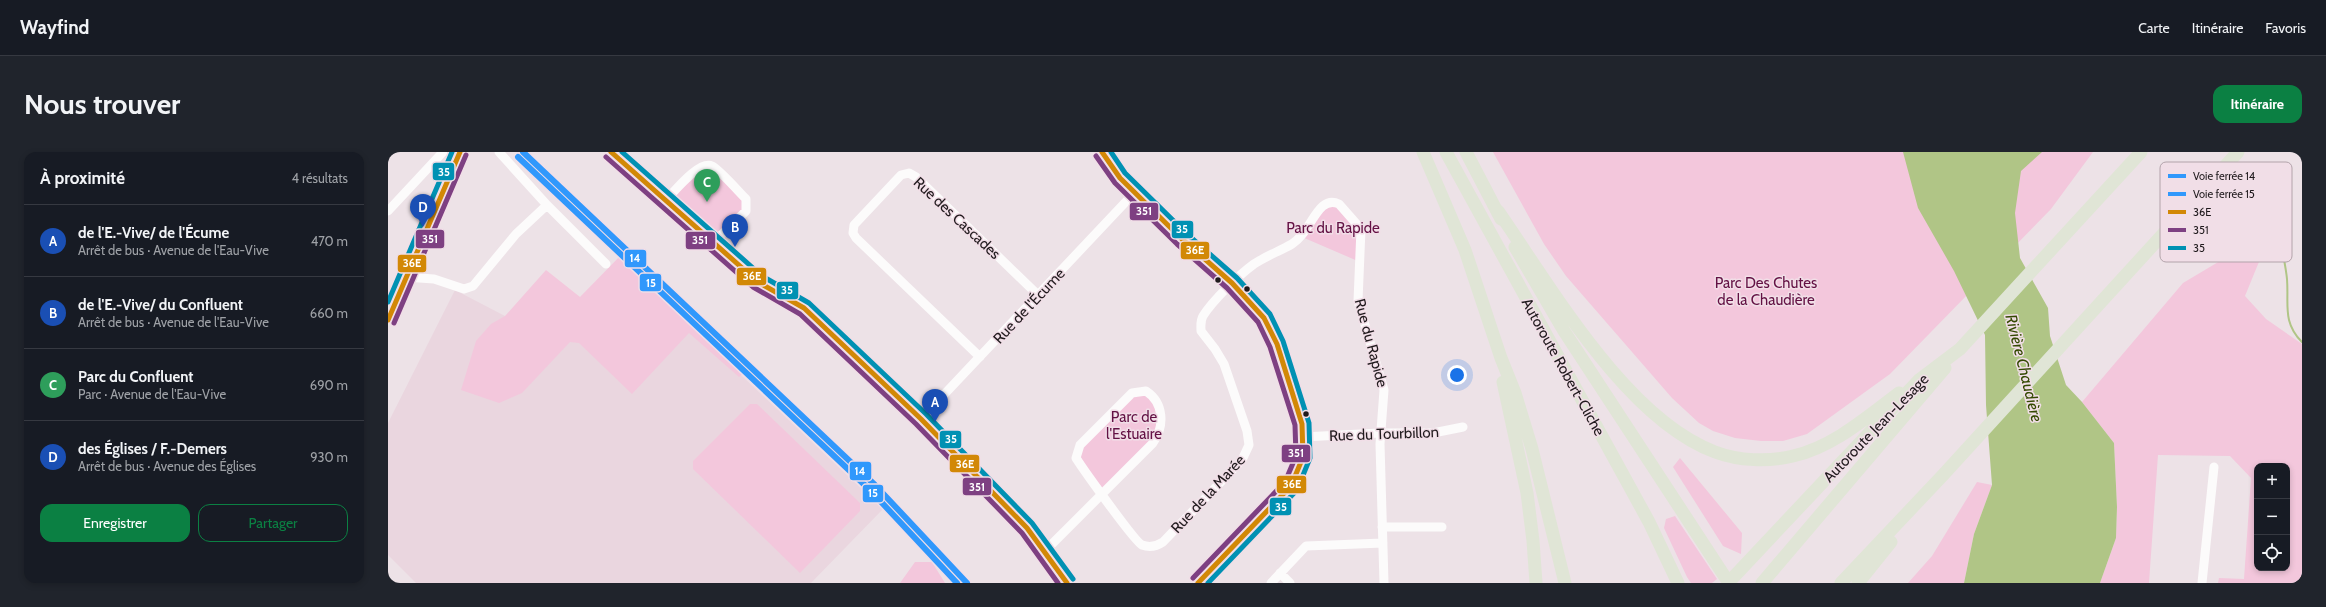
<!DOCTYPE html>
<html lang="fr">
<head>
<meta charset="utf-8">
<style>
  :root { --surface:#171b24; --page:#20242c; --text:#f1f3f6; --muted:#9ea1a6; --line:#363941; --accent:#0b8043 }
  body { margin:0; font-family:Cabin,sans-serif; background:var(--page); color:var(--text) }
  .controls { position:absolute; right:12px; bottom:12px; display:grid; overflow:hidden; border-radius:8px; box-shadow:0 2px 6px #0003 }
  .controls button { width:36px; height:36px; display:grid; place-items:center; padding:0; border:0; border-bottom:1px solid var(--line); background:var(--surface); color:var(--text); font:20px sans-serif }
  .you { position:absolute; left:1069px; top:223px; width:14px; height:14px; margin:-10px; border:3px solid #fff; border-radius:50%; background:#1a73e8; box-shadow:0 0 0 6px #1a73e833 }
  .badge { display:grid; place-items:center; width:26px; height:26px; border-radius:50%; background:var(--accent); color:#fff; font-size:13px; font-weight:700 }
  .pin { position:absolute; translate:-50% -33px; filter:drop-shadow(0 1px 2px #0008) }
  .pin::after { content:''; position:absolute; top:21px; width:14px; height:12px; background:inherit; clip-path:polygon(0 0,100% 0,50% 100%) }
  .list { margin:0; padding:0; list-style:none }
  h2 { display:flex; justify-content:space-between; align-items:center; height:52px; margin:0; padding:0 16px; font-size:17px }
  h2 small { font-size:13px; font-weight:400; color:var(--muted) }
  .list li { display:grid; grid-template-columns:26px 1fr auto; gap:12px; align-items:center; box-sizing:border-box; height:72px; padding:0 16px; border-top:1px solid var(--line) }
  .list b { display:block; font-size:15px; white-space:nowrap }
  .list p { margin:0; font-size:13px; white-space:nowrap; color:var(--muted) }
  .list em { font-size:13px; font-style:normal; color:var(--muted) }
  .actions { display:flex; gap:8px; padding:12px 16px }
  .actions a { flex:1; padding:9px 0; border:1px solid var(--accent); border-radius:12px; text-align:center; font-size:14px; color:var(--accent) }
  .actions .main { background:var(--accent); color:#fff }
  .icon { flex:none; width:22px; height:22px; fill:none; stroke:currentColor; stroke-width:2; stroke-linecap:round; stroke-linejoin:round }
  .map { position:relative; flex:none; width:1914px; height:431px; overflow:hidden; border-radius:12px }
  header { display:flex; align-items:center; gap:24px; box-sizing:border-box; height:56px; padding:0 20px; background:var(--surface); border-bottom:1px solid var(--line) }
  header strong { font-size:19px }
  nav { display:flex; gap:22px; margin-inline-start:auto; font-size:14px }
  .intro { display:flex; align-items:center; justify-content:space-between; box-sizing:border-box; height:96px; padding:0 24px }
  h1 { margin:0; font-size:28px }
  .button { padding:10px 18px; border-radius:12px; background:var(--accent); color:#fff; font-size:14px; font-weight:700 }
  main { display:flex; gap:24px; padding:0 24px }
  aside { flex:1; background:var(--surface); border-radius:12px; box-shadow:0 2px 6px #0003 }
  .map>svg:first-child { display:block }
  .built { fill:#ead6df }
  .green { fill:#f3c7dc; fill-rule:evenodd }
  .water { fill:#b0c586 }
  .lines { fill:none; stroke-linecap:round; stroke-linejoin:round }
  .stream { stroke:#b0c586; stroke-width:2 }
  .minor { stroke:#fcfbfb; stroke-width:9 }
  .major { stroke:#ebede5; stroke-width:11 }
  .highway { stroke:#e0e5d6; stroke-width:13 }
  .bus-1-casing { stroke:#f1dee7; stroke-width:8 }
  .bus-2-casing { stroke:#f1dee7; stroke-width:8 }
  .bus-3-casing { stroke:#f1dee7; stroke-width:8 }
  .bus-1 { stroke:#d28806; stroke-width:5 }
  .bus-2 { stroke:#7e4082; stroke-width:5 }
  .bus-3 { stroke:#0091b3; stroke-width:5 }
  .rail-1-casing { stroke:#f1dee7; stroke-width:9 }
  .rail-2-casing { stroke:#f1dee7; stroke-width:9 }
  .rail-1 { stroke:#3098fc; stroke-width:6 }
  .rail-2 { stroke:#3098fc; stroke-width:6 }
  .bus-dot { fill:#201a1d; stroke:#f1dee7; stroke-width:1.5 }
  .labels { text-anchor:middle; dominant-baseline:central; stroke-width:3; stroke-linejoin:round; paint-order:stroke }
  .street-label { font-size:15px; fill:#201a1d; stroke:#f1dee7 }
  .park-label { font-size:15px; fill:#631144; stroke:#f1dee7 }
  .water-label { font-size:16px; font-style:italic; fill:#344902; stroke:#f1dee7 }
  .key { fill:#f1dee7; stroke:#b2a3aa; stroke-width:1 }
  .key-label { font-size:11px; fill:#201a1d }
  .line-badge { stroke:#f1dee7; stroke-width:1.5 }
  .badge-label { font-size:11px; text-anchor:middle; font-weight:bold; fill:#fff }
</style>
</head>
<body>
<header>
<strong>Wayfind</strong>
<nav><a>Carte</a><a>Itinéraire</a><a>Favoris</a></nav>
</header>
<div class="intro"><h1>Nous trouver</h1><a class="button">Itinéraire</a></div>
<main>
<aside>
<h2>À proximité<small>4 résultats</small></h2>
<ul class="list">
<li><span class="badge" style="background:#1a4fb4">A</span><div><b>de l'E.-Vive/ de l'Écume</b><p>Arrêt de bus · Avenue de l'Eau-Vive</p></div><em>470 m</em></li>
<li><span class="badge" style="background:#1a4fb4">B</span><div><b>de l'E.-Vive/ du Confluent</b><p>Arrêt de bus · Avenue de l'Eau-Vive</p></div><em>660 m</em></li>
<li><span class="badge" style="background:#2e9e5b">C</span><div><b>Parc du Confluent</b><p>Parc · Avenue de l'Eau-Vive</p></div><em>690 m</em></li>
<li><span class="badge" style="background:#1a4fb4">D</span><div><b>des Églises / F.-Demers</b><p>Arrêt de bus · Avenue des Églises</p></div><em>930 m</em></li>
</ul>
<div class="actions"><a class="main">Enregistrer</a><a>Partager</a></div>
</aside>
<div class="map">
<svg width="1914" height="431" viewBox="0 0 1914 431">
  <rect width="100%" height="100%" fill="#ede2e7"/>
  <!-- built -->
  <path class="built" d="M67,138l50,26 69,13 113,-5 196,185 -72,74h-395l-28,-28v-132z"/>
  <!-- green -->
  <path class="green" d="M1105,0h600l-42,57 -161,165 -83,60 -24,7h-22l-26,-3 -22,-7 -14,-8 -27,-25 -106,-122 -22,-32z
    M323,14l36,39 -34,38 -47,-43 30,-30z
    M946,50l24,21 2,39 -58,-25 19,-31z
    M1884,78l-27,66 21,23 36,25v239h-84l1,-5 25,1 7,-101 -21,-22 -72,-1 -9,128h-49l16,-45 1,-31 -3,-64 -32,-41 101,-119zM1869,314h30v102h-30z
    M235,101l124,117 -8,7 -50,-44 -57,61 -53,-51 -9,-1 -48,51 -23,10 -38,-13 15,-49 15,-17 14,-8 41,-46 34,27z
    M744,241l21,3 9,31 -60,66 -25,-42z
    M362,252h7l103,99v8l-60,62 -107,-104v-8z
    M1292,306l62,75 -1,21 -18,-8 -50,-79z
    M1589,330l15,3 -18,49 -10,49h-56l24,-27z
    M1287,364l42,63 -5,4h-21l-4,-6 -23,-49 2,-9z
    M527,410h17l13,21h-45z"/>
  <!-- water -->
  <path class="water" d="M1515,0h139l-21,19 -6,42 5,45 28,50 2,28 16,49 16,17 32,41 3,64 -1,31 -16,45h-136l10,-49 18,-49 -6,-80 -1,-70 -31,-64 -36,-63z"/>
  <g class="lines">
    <!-- stream -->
    <path class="stream" d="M1866,55c4,16 24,24 27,36 2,12 5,25 6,36 2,25 -5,43 15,63"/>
    <!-- minor -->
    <path class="minor" d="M111,0l48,53 59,59
      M223,0l147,130 46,26 117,111 106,109 40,55
      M714,0l18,26 62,61 50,44 32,35 13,26 25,80 1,33 -12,29 -93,97
      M278,48c8,-8 33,-40 46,-34 8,4 26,25 34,33v12l-33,32
      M0,59l55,-59
      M17,125l29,2 30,10 9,-3 43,-52 31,-29
      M592,205l-124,-119 -3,-5 1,-8 47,-50 8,-2 7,4 123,119
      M533,267l214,-227
      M915,285l77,-4h53l30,-6
      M994,375h60
      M656,400l109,-109c12,-17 11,-40 -7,-52l-14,2 -52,52 -4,13c7,11 59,84 66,87 8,3 15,1 21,-3l79,-82 7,-15 -2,-14 -23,-67 -9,-15 -14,-18c0,-5 -1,-10 2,-15 10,-16 36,-41 51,-52 12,-8 26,-13 38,-20 20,-12 25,-50 47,-40l22,25 -3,72 26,89 -4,54 4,139
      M892,421l10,10
      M883,431l35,-37 77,-3
      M1814,431l12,-116"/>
    <!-- major -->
    <path class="major" d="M0,168l72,-168"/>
    <!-- highway -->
    <path class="highway" d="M1035,0l42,98 36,108 14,35 17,56 33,134
      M1058,0l203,370 29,61
      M1078,0l35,67
      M1110,59c53,76 128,208 217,241 24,9 53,10 78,4 40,-9 74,-39 106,-63
      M1127,95l49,84 165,252
      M1115,230l24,111 6,48 3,42
      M1340,431l191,-203 41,-31 181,-197
      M1374,431l183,-215
      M1453,431l103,-109 294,-322
      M1470,431l33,-41"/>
    <!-- bus-1 casing -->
    <g class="bus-1-casing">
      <path id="bus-1" d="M223,0l147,130 46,26 117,111 106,109 40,55
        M714,0l18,26 62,61 50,44 32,35 13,26 25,80 1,33 -12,29 -93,97
        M0,168l72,-168"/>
    </g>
    <!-- bus-2 casing -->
    <g class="bus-2-casing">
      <path id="bus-2" d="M708,4l19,27 62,61 50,44 31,34 12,25 25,78 1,31 -11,26 -92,96
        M218,5l147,130 47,27 116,110 106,109 36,50
        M6,171l72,-168"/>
    </g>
    <!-- bus-3 casing -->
    <g class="bus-3-casing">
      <path id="bus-3" d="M234,0l140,124 47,27 117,111 106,109 41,56
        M723,0l14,21 62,61 50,44 33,36 13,27 26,82 1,35 -13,32 -89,93
        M0,150l64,-150"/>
    </g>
    <!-- bus-1 -->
    <use href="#bus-1" class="bus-1"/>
    <!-- bus-2 -->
    <use href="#bus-2" class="bus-2"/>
    <!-- bus-3 -->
    <use href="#bus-3" class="bus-3"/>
    <!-- rail-1 casing -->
    <g class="rail-1-casing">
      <path id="rail-1" d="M135,0l352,333 92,98"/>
    </g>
    <!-- rail-2 casing -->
    <g class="rail-2-casing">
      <path id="rail-2" d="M130,5l352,333 87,93"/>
    </g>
    <!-- rail-1 -->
    <use href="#rail-1" class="rail-1"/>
    <!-- rail-2 -->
    <use href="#rail-2" class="rail-2"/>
  </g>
  <!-- markers -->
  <g class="bus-dot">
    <circle cx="830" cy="128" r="3.5"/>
    <circle cx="859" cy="137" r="3.5"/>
    <circle cx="918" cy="262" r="3.5"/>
  </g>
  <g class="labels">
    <!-- street labels -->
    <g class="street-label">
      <text transform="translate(569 66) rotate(43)">Rue des Cascades</text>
      <text transform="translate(641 154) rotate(-47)">Rue de l'Écume</text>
      <text transform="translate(983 191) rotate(75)">Rue du Rapide</text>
      <text transform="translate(1175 215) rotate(61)">Autoroute Robert-Cliche</text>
      <text transform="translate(1488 276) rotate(-46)">Autoroute Jean-Lesage</text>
      <text transform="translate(996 282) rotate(-2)">Rue du Tourbillon</text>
      <text transform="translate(820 342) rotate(-47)">Rue de la Marée</text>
    </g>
    <!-- park labels -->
    <g class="park-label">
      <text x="945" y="76">Parc du Rapide</text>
      <text x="1378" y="131">Parc Des Chutes<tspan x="1378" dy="17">de la Chaudière</tspan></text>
      <text x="746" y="265">Parc de<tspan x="746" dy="17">l'Estuaire</tspan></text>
    </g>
    <!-- water labels -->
    <g class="water-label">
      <text transform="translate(1636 216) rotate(76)">Rivière Chaudière</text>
    </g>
  </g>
  <!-- legend -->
  <rect x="1772" y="10" width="132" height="100" rx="6" class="key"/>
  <rect x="1780" y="22" width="18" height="4" fill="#3098fc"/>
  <rect x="1780" y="40" width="18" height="4" fill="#3098fc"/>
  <rect x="1780" y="58" width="18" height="4" fill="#d28806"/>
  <rect x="1780" y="76" width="18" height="4" fill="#7e4082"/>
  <rect x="1780" y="94" width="18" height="4" fill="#0091b3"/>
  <g class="key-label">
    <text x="1805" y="28">Voie ferrée 14</text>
    <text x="1805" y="46">Voie ferrée 15</text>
    <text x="1805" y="64">36E</text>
    <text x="1805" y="82">351</text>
    <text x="1805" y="100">35</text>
  </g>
  <g class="line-badge">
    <rect x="44" y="10" width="23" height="19" rx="4" fill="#0091b3"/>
    <rect x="741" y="50" width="30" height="19" rx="4" fill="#7e4082"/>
    <rect x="783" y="68" width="23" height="19" rx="4" fill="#0091b3"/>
    <rect x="27" y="77" width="30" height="20" rx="4" fill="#7e4082"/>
    <rect x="297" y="79" width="31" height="19" rx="4" fill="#7e4082"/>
    <rect x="792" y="89" width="30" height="19" rx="4" fill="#d28806"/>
    <rect x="236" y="97" width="23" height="19" rx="4" fill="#3098fc"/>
    <rect x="9" y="102" width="30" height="19" rx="4" fill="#d28806"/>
    <rect x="348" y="115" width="31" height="19" rx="4" fill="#d28806"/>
    <rect x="251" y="121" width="23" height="19" rx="4" fill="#3098fc"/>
    <rect x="388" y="129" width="23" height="19" rx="4" fill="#0091b3"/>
    <rect x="551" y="278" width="23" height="19" rx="4" fill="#0091b3"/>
    <rect x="893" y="292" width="30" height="19" rx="4" fill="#7e4082"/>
    <rect x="561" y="302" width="31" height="19" rx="4" fill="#d28806"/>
    <rect x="461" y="309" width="23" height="20" rx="4" fill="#3098fc"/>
    <rect x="888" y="323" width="31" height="19" rx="4" fill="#d28806"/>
    <rect x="574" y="325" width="30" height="19" rx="4" fill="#7e4082"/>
    <rect x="474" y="332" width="22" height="19" rx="4" fill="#3098fc"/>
    <rect x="881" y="345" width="23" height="19" rx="4" fill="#0091b3"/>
  </g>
  <g class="badge-label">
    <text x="56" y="24">35</text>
    <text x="756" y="63">351</text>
    <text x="794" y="81">35</text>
    <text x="42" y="91">351</text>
    <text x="312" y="92">351</text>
    <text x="807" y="102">36E</text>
    <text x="247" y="110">14</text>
    <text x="24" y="115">36E</text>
    <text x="364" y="128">36E</text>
    <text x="263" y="135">15</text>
    <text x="399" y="142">35</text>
    <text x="563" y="291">35</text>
    <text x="908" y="305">351</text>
    <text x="577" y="316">36E</text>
    <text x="472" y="323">14</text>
    <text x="904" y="336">36E</text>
    <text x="589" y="339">351</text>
    <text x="485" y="345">15</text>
    <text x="893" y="359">35</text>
  </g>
</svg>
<div class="controls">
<button>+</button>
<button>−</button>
<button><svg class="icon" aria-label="locate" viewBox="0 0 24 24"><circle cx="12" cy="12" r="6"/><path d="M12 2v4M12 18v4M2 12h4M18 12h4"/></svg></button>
</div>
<div class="you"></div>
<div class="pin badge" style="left:547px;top:270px;background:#1a4fb4">A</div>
<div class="pin badge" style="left:347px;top:95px;background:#1a4fb4">B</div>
<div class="pin badge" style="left:319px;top:50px;background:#2e9e5b">C</div>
<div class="pin badge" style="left:35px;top:75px;background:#1a4fb4">D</div>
</div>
</main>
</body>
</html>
